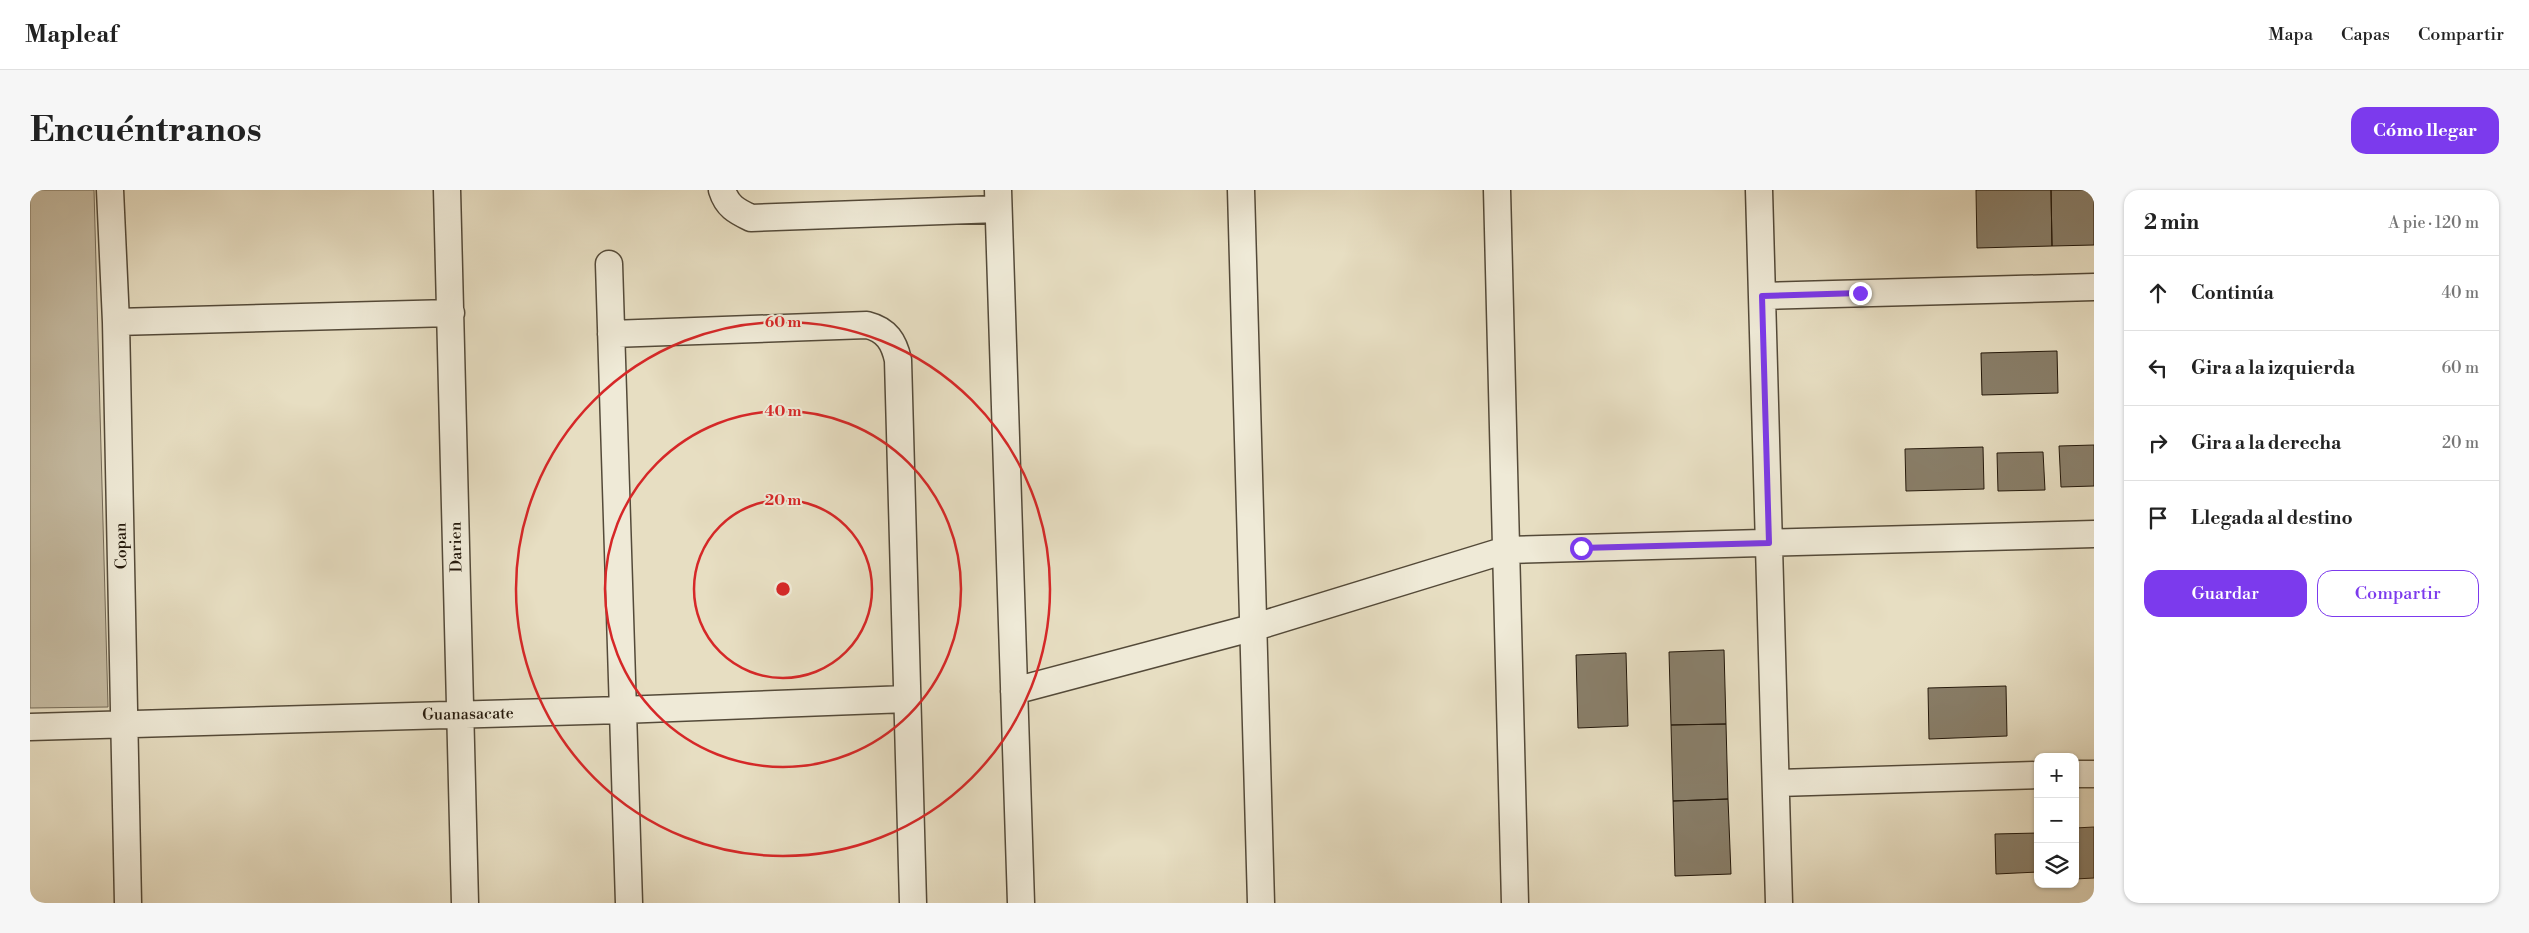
<!DOCTYPE html>
<html lang="es">
<head>
<meta charset="utf-8">
<style>
  :root { --surface:#fff; --page:#f6f6f6; --text:#222; --muted:#767676; --line:#e0e0e0; --accent:#7c3aed }
  body { margin:0; font-family:"Libre Bodoni",serif; background:var(--page); color:var(--text) }
  .controls { position:absolute; right:15px; bottom:15px; display:grid; overflow:hidden; border-radius:10px; box-shadow:0 1px 4px #0004 }
  .controls button { width:45px; height:45px; display:grid; place-items:center; padding:0; border:0; border-bottom:1px solid var(--line); background:var(--surface); color:var(--text); font:25px sans-serif }
  .stop { position:absolute; width:15px; height:15px; margin:-11px; border:4px solid #7c3aed; border-radius:50%; background:#fff }
  .stop.end { background:#7c3aed; border-color:#fff; box-shadow:0 1px 5px #0008 }
  .list { margin:0; padding:0; list-style:none }
  h2 { display:flex; justify-content:space-between; align-items:center; height:65px; margin:0; padding:0 20px; font-size:21px }
  h2 small { font-size:16px; font-weight:400; color:var(--muted) }
  .list li { display:grid; grid-template-columns:32px 1fr auto; gap:15px; align-items:center; box-sizing:border-box; height:75px; padding:0 20px; border-top:1px solid var(--line) }
  .list b { display:block; font-size:19px; white-space:nowrap }
  .list em { font-size:16px; font-style:normal; color:var(--muted) }
  .actions { display:flex; gap:10px; padding:15px 20px }
  .actions a { flex:1; padding:11px 0; border:1px solid var(--accent); border-radius:15px; text-align:center; font-size:18px; color:var(--accent) }
  .actions .main { background:var(--accent); color:#fff }
  .icon { flex:none; width:28px; height:28px; fill:none; stroke:currentColor; stroke-width:2; stroke-linecap:round; stroke-linejoin:round }
  .map { position:relative; flex:none; width:2064px; height:713px; overflow:hidden; border-radius:15px }
  header { display:flex; align-items:center; gap:30px; box-sizing:border-box; height:70px; padding:0 25px; background:var(--surface); border-bottom:1px solid var(--line) }
  header strong { font-size:24px }
  nav { display:flex; gap:28px; margin-inline-start:auto; font-size:18px }
  .intro { display:flex; align-items:center; justify-content:space-between; box-sizing:border-box; height:120px; padding:0 30px }
  h1 { margin:0; font-size:35px }
  .button { padding:12px 22px; border-radius:15px; background:var(--accent); color:#fff; font-size:18px; font-weight:700 }
  main { display:flex; gap:30px; padding:0 30px }
  aside { flex:1; background:var(--surface); border-radius:15px; box-shadow:0 1px 4px #0004 }
  .map>svg:first-child { display:block }
  .green { fill:#c6bca3; stroke:#746a57 }
  .building { fill:#897f6a; stroke:#23180b }
  .lines { fill:none; stroke-linecap:round; stroke-linejoin:round }
  .street-casing { stroke:#544a39; stroke-width:29 }
  .street { stroke:#efead7; stroke-width:26 }
  .route { stroke:#7c3aed; stroke-width:6 }
  .ring { fill:none; stroke:#d62828; stroke-width:2.5 }
  .labels { text-anchor:middle; dominant-baseline:central; stroke-width:4; stroke-linejoin:round; paint-order:stroke }
  .street-label { font-size:16px; fill:#23180b; stroke:#efead7 }
  .centre { fill:#d62828; stroke:#efead7; stroke-width:2.5 }
  .ring-label { font-size:15px; text-anchor:middle; font-weight:bold; fill:#d62828; stroke:#efead7; stroke-width:4; stroke-linejoin:round; paint-order:stroke }
</style>
</head>
<body>
<header>
<strong>Mapleaf</strong>
<nav><a>Mapa</a><a>Capas</a><a>Compartir</a></nav>
</header>
<div class="intro"><h1>Encuéntranos</h1><a class="button">Cómo llegar</a></div>
<main>
<div class="map">
<svg width="2064" height="713" viewBox="0 0 2064 713">
  <rect width="100%" height="100%" fill="#e7dec2"/>
  <filter id="stains"><feTurbulence type="fractalNoise" baseFrequency=".004" numOctaves="4"/><feColorMatrix values="0 0 0 0 .2 0 0 0 0 .09 0 0 0 0 .02 0 0 0 .5 -.17"/></filter>
  <radialGradient id="worn" r=".72"><stop offset=".6" stop-color="#630" stop-opacity="0"/><stop offset="1" stop-color="#630" stop-opacity=".3"/></radialGradient>
  <!-- green -->
  <path class="green" d="M0,0h64l14,517 -78,1z"/>
  <!-- building -->
  <path class="building" d="M1946,0h75l1,56 -75,2z
    M2021,0h43v55l-42,1z
    M2027,161l1,42 -76,2 -1,-42z
    M2064,255v41l-33,1 -2,-41z
    M1953,257l1,42 -78,2 -1,-42z
    M2013,262l2,38 -47,1 -1,-38z
    M1694,460l2,74 -55,1 -2,-73z
    M1596,463l2,73 -50,2 -2,-73z
    M1976,496l1,50 -78,3 -1,-51z
    M1696,534l2,75 -55,2 -2,-76z
    M1698,609l3,75 -56,2 -2,-75z
    M2064,637v51l-19,1v-51z
    M2008,643v39l-42,2 -1,-40z"/>
  <g class="lines">
    <!-- street casing -->
    <g class="street-casing">
      <path id="street" d="M80,0l6,132 12,581
        M417,0l18,713
        M692,0c5,16 14,21 29,28l247,-9
        M968,0l23,713
        M1211,0l20,713
        M1467,0l18,713
        M1729,0l20,713
        M579,74l20,639
        M1732,106l332,-9
        M86,132l335,-9
        M581,144l256,-9c20,5 27,17 31,35l15,543
        M984,501l241,-64 251,-77 588,-16
        M0,537l591,-17 286,-11
        M2045,584h19
        M1746,593l262,-8"/>
    </g>
    <!-- street -->
    <use href="#street" class="street"/>
  </g>
  <g class="lines">
    <!-- route -->
    <path class="route" d="M1551,358l188,-5 -7,-247 98,-3"/>
  </g>
  <!-- distance rings -->
  <g class="ring">
    <circle cx="753" cy="399" r="89"/>
    <circle cx="753" cy="399" r="178"/>
    <circle cx="753" cy="399" r="267"/>
  </g>
  <g class="labels">
    <!-- street labels -->
    <g class="street-label">
      <text transform="translate(91 356) rotate(-91)">Copan</text>
      <text transform="translate(426 357) rotate(-91)">Darien</text>
      <text transform="translate(438 524) rotate(-1)">Guanasacate</text>
    </g>
  </g>
  <circle cx="753" cy="399" r="8" class="centre"/>
  <g class="ring-label">
    <text x="753" y="137">60 m</text>
    <text x="753" y="226">40 m</text>
    <text x="753" y="315">20 m</text>
  </g>
  <rect width="100%" height="100%" filter="url(#stains)"/>
  <rect width="100%" height="100%" fill="url(#worn)"/>
</svg>
<div class="controls">
<button>+</button>
<button>−</button>
<button><svg class="icon" aria-label="layers" viewBox="0 0 24 24"><path d="M12 4l9 5-9 5-9-5zM3 14l9 5 9-5"/></svg></button>
</div>
<div class="stop" style="left:1551px;top:358px"></div>
<div class="stop end" style="left:1830px;top:103px"></div>
</div>
<aside>
<h2>2 min<small>A pie · 120 m</small></h2>
<ul class="list">
<li><svg class="icon" aria-label="ahead" viewBox="0 0 24 24"><path d="M12 20V5M6 11l6-6 6 6"/></svg><div><b>Continúa</b></div><em>40 m</em></li>
<li><svg class="icon" aria-label="left" viewBox="0 0 24 24"><path d="M17 20v-9H6M10 6l-5 5 5 5"/></svg><div><b>Gira a la izquierda</b></div><em>60 m</em></li>
<li><svg class="icon" aria-label="right" viewBox="0 0 24 24"><path d="M7 20v-9h11M14 6l5 5-5 5"/></svg><div><b>Gira a la derecha</b></div><em>20 m</em></li>
<li><svg class="icon" aria-label="arrive" viewBox="0 0 24 24"><path d="M6 21V4h12l-3 4 3 4H6"/></svg><div><b>Llegada al destino</b></div></li>
</ul>
<div class="actions"><a class="main">Guardar</a><a>Compartir</a></div>
</aside>
</main>
</body>
</html>
